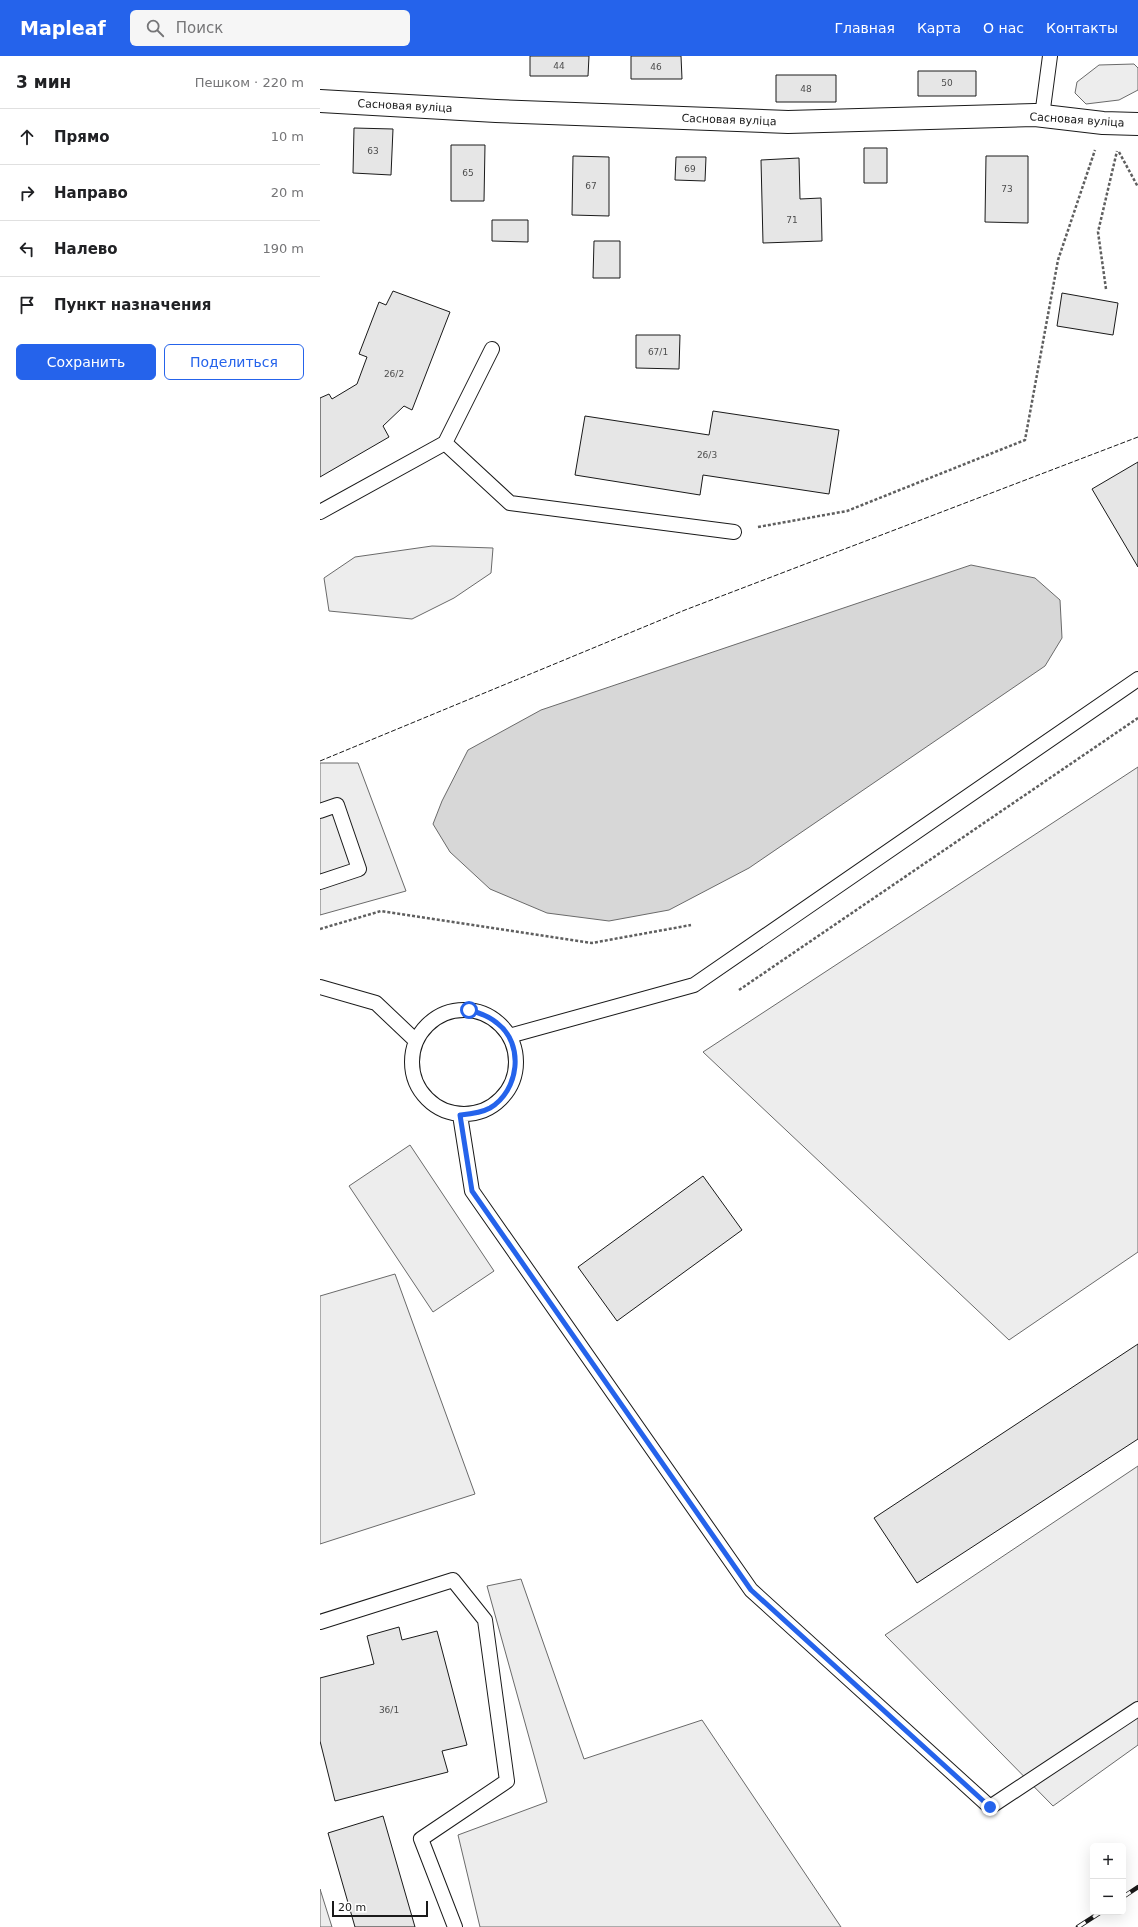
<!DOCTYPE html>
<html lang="ru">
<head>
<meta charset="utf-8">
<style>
  :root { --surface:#fff; --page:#f6f6f6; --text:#202124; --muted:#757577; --line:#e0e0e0; --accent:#2563eb }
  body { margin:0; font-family:"DejaVu Sans",sans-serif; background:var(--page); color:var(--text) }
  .controls { position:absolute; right:12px; bottom:12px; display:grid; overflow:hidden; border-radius:6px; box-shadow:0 4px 16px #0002 }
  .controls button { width:36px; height:36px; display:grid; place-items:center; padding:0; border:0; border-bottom:1px solid var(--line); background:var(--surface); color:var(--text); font:20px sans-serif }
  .scale { position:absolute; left:12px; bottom:10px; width:96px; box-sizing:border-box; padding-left:4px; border:2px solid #1a1a1a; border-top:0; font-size:11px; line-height:14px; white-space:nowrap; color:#1a1a1a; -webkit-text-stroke:3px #fff; paint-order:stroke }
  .stop { position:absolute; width:12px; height:12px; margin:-9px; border:3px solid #2563eb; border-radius:50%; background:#fff }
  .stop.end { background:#2563eb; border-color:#fff; box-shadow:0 1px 4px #0008 }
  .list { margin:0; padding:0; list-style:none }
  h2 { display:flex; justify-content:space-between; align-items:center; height:52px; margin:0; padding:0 16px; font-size:17px }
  h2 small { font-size:13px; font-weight:400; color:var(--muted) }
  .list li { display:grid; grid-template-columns:26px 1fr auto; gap:12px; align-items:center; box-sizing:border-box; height:56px; padding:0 16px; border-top:1px solid var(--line) }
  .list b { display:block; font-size:15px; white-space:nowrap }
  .list em { font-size:13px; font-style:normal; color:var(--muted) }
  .actions { display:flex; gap:8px; padding:12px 16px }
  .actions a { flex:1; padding:9px 0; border:1px solid var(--accent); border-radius:6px; text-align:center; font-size:14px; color:var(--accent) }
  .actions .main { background:var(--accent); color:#fff }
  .icon { flex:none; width:22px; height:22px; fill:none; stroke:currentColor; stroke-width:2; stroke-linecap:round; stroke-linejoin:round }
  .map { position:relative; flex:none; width:818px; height:1871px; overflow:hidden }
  header { display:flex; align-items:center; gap:24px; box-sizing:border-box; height:56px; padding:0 20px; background:var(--accent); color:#fff }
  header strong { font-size:19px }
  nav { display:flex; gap:22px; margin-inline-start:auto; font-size:14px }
  .search { width:280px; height:36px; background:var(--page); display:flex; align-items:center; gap:10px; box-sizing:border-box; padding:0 14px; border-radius:6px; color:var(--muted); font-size:15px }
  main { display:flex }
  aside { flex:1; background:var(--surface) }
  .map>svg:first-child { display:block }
  .built { fill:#ededed; stroke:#6a6a6a }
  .water { fill:#d7d7d7; stroke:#6a6a6a }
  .building { fill:#e6e6e6; stroke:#1a1a1a }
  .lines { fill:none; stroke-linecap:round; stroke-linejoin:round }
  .lane-casing { stroke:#1a1a1a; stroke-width:16 }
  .street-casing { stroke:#1a1a1a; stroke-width:24 }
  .path { stroke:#5f5f5f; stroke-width:2.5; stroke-dasharray:3 2; stroke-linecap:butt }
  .lane { stroke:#fff; stroke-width:14 }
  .street { stroke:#fff; stroke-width:22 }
  .rail-casing { stroke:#1a1a1a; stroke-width:4.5 }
  .rail { stroke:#fff; stroke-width:3; stroke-dasharray:9; stroke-linecap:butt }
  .fence { stroke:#1a1a1a; stroke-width:1; stroke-dasharray:5 2; stroke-linecap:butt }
  .route { stroke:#2563eb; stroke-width:5 }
  .labels { text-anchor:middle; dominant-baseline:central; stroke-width:3; stroke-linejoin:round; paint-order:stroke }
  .number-label { font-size:9px; fill:#4d4d4d }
  .street-label { font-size:11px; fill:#1a1a1a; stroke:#fff }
</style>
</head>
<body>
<header>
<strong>Mapleaf</strong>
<div class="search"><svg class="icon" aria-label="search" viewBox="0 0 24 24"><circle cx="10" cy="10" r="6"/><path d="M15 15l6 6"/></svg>Поиск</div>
<nav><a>Главная</a><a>Карта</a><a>О нас</a><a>Контакты</a></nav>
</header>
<main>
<aside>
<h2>3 мин<small>Пешком · 220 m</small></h2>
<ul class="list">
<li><svg class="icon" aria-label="ahead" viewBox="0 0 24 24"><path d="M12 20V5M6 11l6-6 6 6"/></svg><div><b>Прямо</b></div><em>10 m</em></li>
<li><svg class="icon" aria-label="right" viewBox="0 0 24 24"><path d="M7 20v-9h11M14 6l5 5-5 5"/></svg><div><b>Направо</b></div><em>20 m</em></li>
<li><svg class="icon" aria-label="left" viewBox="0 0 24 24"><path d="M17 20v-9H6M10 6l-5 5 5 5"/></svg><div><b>Налево</b></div><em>190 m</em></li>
<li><svg class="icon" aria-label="arrive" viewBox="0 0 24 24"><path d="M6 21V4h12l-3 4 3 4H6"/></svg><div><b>Пункт назначения</b></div></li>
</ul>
<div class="actions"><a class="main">Сохранить</a><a>Поделиться</a></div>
</aside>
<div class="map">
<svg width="818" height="1871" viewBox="0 0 818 1871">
  <rect width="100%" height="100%" fill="#fff"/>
  <!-- built -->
  <path class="built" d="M814,8l4,4v22l-19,10 -33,4 -11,-11 2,-11 22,-17z
    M112,490l61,2 -2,25 -37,25 -42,21 -83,-8 -5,-33 31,-21z
    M0,707h38l48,128 -86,24z
    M818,711v485l-129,88 -306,-288z
    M90,1089l84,126 -61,41 -84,-126z
    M75,1218l80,220 -155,50v-248z
    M818,1410v279l-85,61 -168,-171z
    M201,1523l63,180 118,-39 139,207h-361l-22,-92 89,-33 -60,-216z
    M0,1833l12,38h-12z"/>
  <!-- water -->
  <path class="water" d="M651,509l64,13 25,22 2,38 -17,28 -296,202 -80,42 -60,11 -62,-8 -57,-24 -40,-37 -17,-28 9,-23 26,-51 73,-40z"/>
  <!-- building -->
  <path class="building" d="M210,0h59l-1,20h-58z
    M311,0h50l1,23h-51z
    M598,15h58v25h-58z
    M456,19h60v27h-60z
    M34,72l39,1 -2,46 -38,-2z
    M131,89h34l-1,56h-33z
    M544,92h23v35h-23z
    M253,100l36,1v59l-37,-1z
    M666,100h42v67l-43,-1z
    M356,101h30l-1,24 -30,-1z
    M479,102l1,41 21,-1 1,43 -59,2 -2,-83z
    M172,164h36v22l-36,-1z
    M274,185h26v37h-27z
    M73,235l57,21 -38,98 -8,-4 -21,20 6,11 -69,40v-79l9,-4 3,5 25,-15 10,-27 -8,-3 20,-52 7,3z
    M742,237l56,10 -5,32 -56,-9z
    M316,279h44l-1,34 -43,-1z
    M393,355l126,19 -10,64 -126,-19 -3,20 -125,-20 10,-59 124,19z
    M818,406v105l-46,-78z
    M383,1120l39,54 -125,91 -39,-54z
    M818,1288v95l-221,144 -43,-65z
    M79,1571l3,13 35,-9 30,114 -25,6 6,21 -113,29 -15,-60v-63l54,-14 -7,-28z
    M63,1760l32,111h-60l-27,-94z"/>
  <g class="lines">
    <!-- lane casing -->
    <g class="lane-casing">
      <path id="lane" d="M722,60l8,-60
        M125,387l65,60 224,29
        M0,456l125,-69 47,-94
        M0,755l17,-6 22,64 -39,13
        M0,931l56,16 40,38
        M92 1006a52 52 0 1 1 104 0a52 52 0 1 1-104 0Z
        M189,980l185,-51 444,-306
        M140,1059l12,76 279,399 239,217 148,-98
        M0,1566l133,-42 32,40 22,161 -86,58 34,88"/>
    </g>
    <!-- street casing -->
    <g class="street-casing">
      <path id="street" d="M0,45l176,10 292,11 247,-7 68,8 35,1"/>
    </g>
    <!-- path -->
    <path class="path" d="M799,96l19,35
      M786,233l-8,-57 19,-81
      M438,471l89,-16 178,-71 33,-180 37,-110
      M0,873l61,-18 211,32 99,-18
      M419,934l399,-272"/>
    <!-- lane -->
    <use href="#lane" class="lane"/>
    <!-- street -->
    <use href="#street" class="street"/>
    <!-- rail casing -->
    <g class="rail-casing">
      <path id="rail" d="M803,1841l15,-10
        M758,1871l23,-15"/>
    </g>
    <!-- rail -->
    <use href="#rail" class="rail"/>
    <!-- fence -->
    <path class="fence" d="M0,705l365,-151 453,-173"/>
  </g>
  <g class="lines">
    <!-- route -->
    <path class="route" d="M149,954c11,3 20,6 28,13 28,21 22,68 -7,85 -9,5 -20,6 -30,7l12,76 279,399 239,217"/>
  </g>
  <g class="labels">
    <!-- number labels -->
    <g class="number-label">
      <text x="239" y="10">44</text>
      <text x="336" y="11">46</text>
      <text x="627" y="27">50</text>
      <text x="486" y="33">48</text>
      <text x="53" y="95">63</text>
      <text x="370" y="113">69</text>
      <text x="148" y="117">65</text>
      <text x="271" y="130">67</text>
      <text x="687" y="133">73</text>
      <text x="472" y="164">71</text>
      <text x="338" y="296">67/1</text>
      <text x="74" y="318">26/2</text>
      <text x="387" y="399">26/3</text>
      <text x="69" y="1654">36/1</text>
    </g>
    <!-- street labels -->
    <g class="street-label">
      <text transform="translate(85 50) rotate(3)">Сасновая вуліца</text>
      <text transform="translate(409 64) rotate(2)">Сасновая вуліца</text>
      <text transform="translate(757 64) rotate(4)">Сасновая вуліца</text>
    </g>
  </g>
</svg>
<div class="controls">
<button>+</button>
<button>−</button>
</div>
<div class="scale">20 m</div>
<div class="stop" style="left:149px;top:954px"></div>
<div class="stop end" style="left:670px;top:1751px"></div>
</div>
</main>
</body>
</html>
